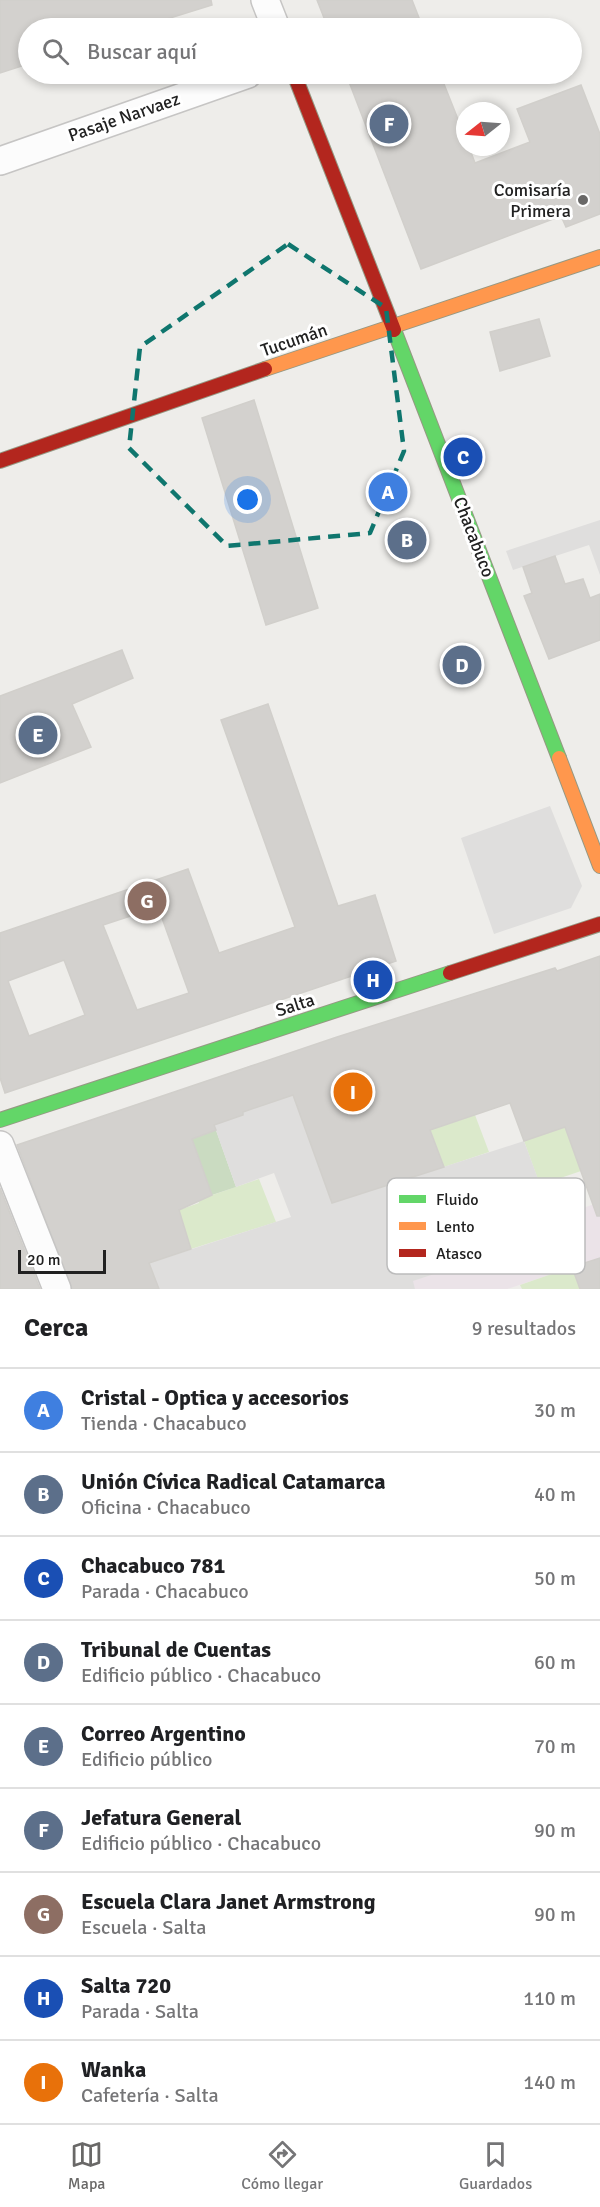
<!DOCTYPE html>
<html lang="es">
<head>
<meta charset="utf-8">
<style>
  :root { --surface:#fff; --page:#f2f2f2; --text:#202124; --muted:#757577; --line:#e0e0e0; --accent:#696867 }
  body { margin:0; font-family:Signika,sans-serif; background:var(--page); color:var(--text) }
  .compass { position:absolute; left:456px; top:102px; width:54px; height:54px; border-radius:50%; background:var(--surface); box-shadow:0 3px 9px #0003; rotate:253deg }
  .scale { position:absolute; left:18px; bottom:15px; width:88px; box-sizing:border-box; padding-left:6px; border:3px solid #212121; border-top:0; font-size:16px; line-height:21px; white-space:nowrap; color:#212121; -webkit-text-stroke:4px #fff; paint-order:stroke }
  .you { position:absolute; left:248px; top:500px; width:21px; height:21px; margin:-15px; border:4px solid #fff; border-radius:50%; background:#1a73e8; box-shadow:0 0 0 9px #1a73e833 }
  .badge { display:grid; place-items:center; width:39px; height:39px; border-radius:50%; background:var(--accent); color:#fff; font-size:20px; font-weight:700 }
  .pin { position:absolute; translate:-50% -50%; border:3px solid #fff; box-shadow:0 2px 6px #0006 }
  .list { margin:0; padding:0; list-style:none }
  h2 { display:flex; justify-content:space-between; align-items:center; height:78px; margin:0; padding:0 24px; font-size:26px }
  h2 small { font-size:20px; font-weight:400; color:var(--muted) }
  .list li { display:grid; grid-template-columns:39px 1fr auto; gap:18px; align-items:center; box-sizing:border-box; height:84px; padding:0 24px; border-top:2px solid var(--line) }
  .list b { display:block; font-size:22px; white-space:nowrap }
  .list p { margin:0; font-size:20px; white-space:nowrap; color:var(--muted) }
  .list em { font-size:20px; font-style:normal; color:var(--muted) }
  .icon { flex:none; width:33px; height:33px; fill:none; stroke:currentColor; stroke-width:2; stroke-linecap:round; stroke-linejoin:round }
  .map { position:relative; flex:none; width:600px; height:1289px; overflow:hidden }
  .search { position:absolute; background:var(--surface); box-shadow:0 3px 9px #0003; left:18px; right:18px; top:18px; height:66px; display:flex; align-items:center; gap:15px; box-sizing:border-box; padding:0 21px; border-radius:33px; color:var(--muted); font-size:22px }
  .sheet { height:834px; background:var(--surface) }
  nav { display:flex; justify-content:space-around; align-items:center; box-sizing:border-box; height:84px; border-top:2px solid var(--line); background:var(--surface); font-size:16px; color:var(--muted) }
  nav a { display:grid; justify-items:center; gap:3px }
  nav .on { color:var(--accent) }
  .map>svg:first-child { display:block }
  .industrial { fill:#ebe3e8 }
  .grass { fill:#dbe9cb }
  .forest { fill:#cadbc1 }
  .parking { fill:#dfdedd }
  .building { fill:#d3d1ce; stroke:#d1cfcb; stroke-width:1.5; fill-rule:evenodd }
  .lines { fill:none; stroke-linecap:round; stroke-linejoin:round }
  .street-casing { stroke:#c6c5c4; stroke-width:30 }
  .fast-casing { stroke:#959883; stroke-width:16 }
  .slow-casing { stroke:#959883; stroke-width:16 }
  .jam-casing { stroke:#959883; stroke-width:16 }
  .street { stroke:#fcfcfc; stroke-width:27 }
  .fast { stroke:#63d668; stroke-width:14 }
  .slow { stroke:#ff974d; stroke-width:14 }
  .jam { stroke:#b3261e; stroke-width:14 }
  .marked { fill:none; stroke:#0f766e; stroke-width:4.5; stroke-dasharray:12 8; stroke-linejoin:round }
  .poi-dot { fill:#696867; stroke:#fff; stroke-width:2 }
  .labels { text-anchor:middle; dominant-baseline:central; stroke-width:6; stroke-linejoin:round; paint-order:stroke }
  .street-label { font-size:18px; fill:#212121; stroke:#fff }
  .poi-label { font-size:18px; fill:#212121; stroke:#fff; text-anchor:end }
  .key { fill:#fff; stroke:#bcbcbc; stroke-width:1.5 }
  .key-label { font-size:16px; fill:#212121 }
</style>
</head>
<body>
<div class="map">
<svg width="600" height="1289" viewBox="0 0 600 1289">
  <rect width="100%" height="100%" fill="#eeedea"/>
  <!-- industrial -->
  <path class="industrial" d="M600,1202v56l-93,31h-92l-3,-8 145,-48 -5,-14z"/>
  <!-- grass -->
  <path class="grass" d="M438,1092l11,32 26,-9 14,37 -45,15 -25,-68z
    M565,1127l16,44 -41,14 -16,-44z
    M259,1179l17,43 -85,27 -12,-39 20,-7 -1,-3z
    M572,1267l8,22h-58l-2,-4z"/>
  <!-- forest -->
  <path class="forest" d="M216,1130l20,57 -24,8 -20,-56z"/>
  <!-- parking -->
  <path class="parking" d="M600,520v55l-11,-30 -76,25 -7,-19z
    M550,806l32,80 -11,22 -77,26 -33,-96z
    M252,1065l14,39 27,-9 39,108 192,-62 34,92 -145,48 2,8h-256l-10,-26 142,-46 -17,-44 -38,14 -22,-62 29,-10 -15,-41z"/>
  <!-- building -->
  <path class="building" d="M0,0h211l1,5 -74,23h-110v36l-28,9z
    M317,0h95l11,28h-95z
    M346,74h94l25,63v10h4l6,16 55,-21 -13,-33 64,-24 19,49v80l-34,13 -5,-11 -140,53z
    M539,319l11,37 -50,15 -10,-39z
    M254,400l64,208 -52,17 -64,-207z
    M555,556l10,28 18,-5 7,19 10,-4v46l-51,19 -25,-63 8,-3 -9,-26z
    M122,650l11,28 -61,26 19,43 -91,36v-87z
    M268,704l70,202 37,-11 21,66 -391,132 -5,-15v-145l188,-64 31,84 76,-26 -74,-207zM158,907l31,86 -52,17 -34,-85zM64,960l21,55 -56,21 -21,-55z
    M600,956v260h-3l-32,-89 -41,14 -14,-38 -80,27 14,37 -112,36 -39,-108 -50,17v3l-29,10 2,5 -24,9 20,56 -33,15 12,39 -42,14 10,26h-87l-55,-144 320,-108 218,-69 2,3z
    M0,1188l40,101h-40z
    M600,1258v31h-20l-8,-22z"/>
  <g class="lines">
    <!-- street casing -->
    <g class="street-casing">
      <path id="street" d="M265,0l11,28
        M0,161l248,-87
        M0,1145l57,144"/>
    </g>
    <!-- fast casing -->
    <g class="fast-casing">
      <path id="fast" d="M394,330l165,428
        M0,1120l450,-147"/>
    </g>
    <!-- slow casing -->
    <g class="slow-casing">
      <path id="slow" d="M265,369l335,-112
        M559,758l41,108"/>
    </g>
    <!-- jam casing -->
    <g class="jam-casing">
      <path id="jam" d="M294,74l100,256
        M0,461l265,-92
        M450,973l150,-49"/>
    </g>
    <!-- street -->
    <use href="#street" class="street"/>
    <!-- fast -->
    <use href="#fast" class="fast"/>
    <!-- slow -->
    <use href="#slow" class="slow"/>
    <!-- jam -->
    <use href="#jam" class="jam"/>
  </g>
  <!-- marked area -->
  <path class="marked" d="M288,244l98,64 18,143 -34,82 -143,13 -98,-98 11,-101z"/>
  <!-- markers -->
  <circle class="poi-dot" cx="583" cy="200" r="6"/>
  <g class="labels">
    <!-- street labels -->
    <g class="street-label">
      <text transform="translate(124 117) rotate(-19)">Pasaje Narvaez</text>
      <text transform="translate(294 340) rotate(-19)">Tucumán</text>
      <text transform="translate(474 537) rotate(69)">Chacabuco</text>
      <text transform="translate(295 1005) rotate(-18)">Salta</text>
    </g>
    <!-- poi labels -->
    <g class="poi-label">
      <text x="571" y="190">Comisaría<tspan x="571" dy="21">Primera</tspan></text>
    </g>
  </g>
  <!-- legend -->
  <rect x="387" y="1178" width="198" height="96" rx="9" class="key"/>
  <rect x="399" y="1195" width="27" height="8" fill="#63d668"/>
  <rect x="399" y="1222" width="27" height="8" fill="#ff974d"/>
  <rect x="399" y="1249" width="27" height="8" fill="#b3261e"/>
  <g class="key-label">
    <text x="436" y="1205">Fluido</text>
    <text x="436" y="1232">Lento</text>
    <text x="436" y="1259">Atasco</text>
  </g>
</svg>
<svg class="compass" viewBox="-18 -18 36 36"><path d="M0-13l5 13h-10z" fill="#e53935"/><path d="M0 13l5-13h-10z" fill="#757577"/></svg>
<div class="scale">20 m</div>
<div class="you"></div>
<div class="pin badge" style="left:388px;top:492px;background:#3f7fe0">A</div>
<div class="pin badge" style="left:407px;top:540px;background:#5c6f8a">B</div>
<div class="pin badge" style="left:463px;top:457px;background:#1a4fb4">C</div>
<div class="pin badge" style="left:462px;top:665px;background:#5c6f8a">D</div>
<div class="pin badge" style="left:38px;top:735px;background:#5c6f8a">E</div>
<div class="pin badge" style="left:389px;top:124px;background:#5c6f8a">F</div>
<div class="pin badge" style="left:147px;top:901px;background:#8d6e63">G</div>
<div class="pin badge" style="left:373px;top:980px;background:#1a4fb4">H</div>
<div class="pin badge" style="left:353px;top:1092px;background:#e8710a">I</div>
<div class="search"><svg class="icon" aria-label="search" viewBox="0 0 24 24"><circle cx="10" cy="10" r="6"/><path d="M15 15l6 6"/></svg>Buscar aquí</div>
</div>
<section class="sheet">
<h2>Cerca<small>9 resultados</small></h2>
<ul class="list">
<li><span class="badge" style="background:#3f7fe0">A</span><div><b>Cristal - Optica y accesorios</b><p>Tienda · Chacabuco</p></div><em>30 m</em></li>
<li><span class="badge" style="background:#5c6f8a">B</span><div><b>Unión Cívica Radical Catamarca</b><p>Oficina · Chacabuco</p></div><em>40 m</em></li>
<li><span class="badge" style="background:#1a4fb4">C</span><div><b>Chacabuco 781</b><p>Parada · Chacabuco</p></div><em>50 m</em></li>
<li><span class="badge" style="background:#5c6f8a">D</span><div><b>Tribunal de Cuentas</b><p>Edificio público · Chacabuco</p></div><em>60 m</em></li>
<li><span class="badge" style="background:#5c6f8a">E</span><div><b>Correo Argentino</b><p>Edificio público</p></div><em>70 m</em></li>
<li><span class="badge" style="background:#5c6f8a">F</span><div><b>Jefatura General</b><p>Edificio público · Chacabuco</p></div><em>90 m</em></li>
<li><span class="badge" style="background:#8d6e63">G</span><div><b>Escuela Clara Janet Armstrong</b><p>Escuela · Salta</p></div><em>90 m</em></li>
<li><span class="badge" style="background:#1a4fb4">H</span><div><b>Salta 720</b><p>Parada · Salta</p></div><em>110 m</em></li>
<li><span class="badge" style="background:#e8710a">I</span><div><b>Wanka</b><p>Cafetería · Salta</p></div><em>140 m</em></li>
</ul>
</section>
<nav>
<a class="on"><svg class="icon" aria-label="map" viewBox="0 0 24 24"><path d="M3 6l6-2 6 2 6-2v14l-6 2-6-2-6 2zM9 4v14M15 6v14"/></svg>Mapa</a>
<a><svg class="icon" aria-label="directions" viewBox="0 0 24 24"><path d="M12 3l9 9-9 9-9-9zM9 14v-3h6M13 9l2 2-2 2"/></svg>Cómo llegar</a>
<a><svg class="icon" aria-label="saved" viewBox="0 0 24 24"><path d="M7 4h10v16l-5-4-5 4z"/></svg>Guardados</a>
</nav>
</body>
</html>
